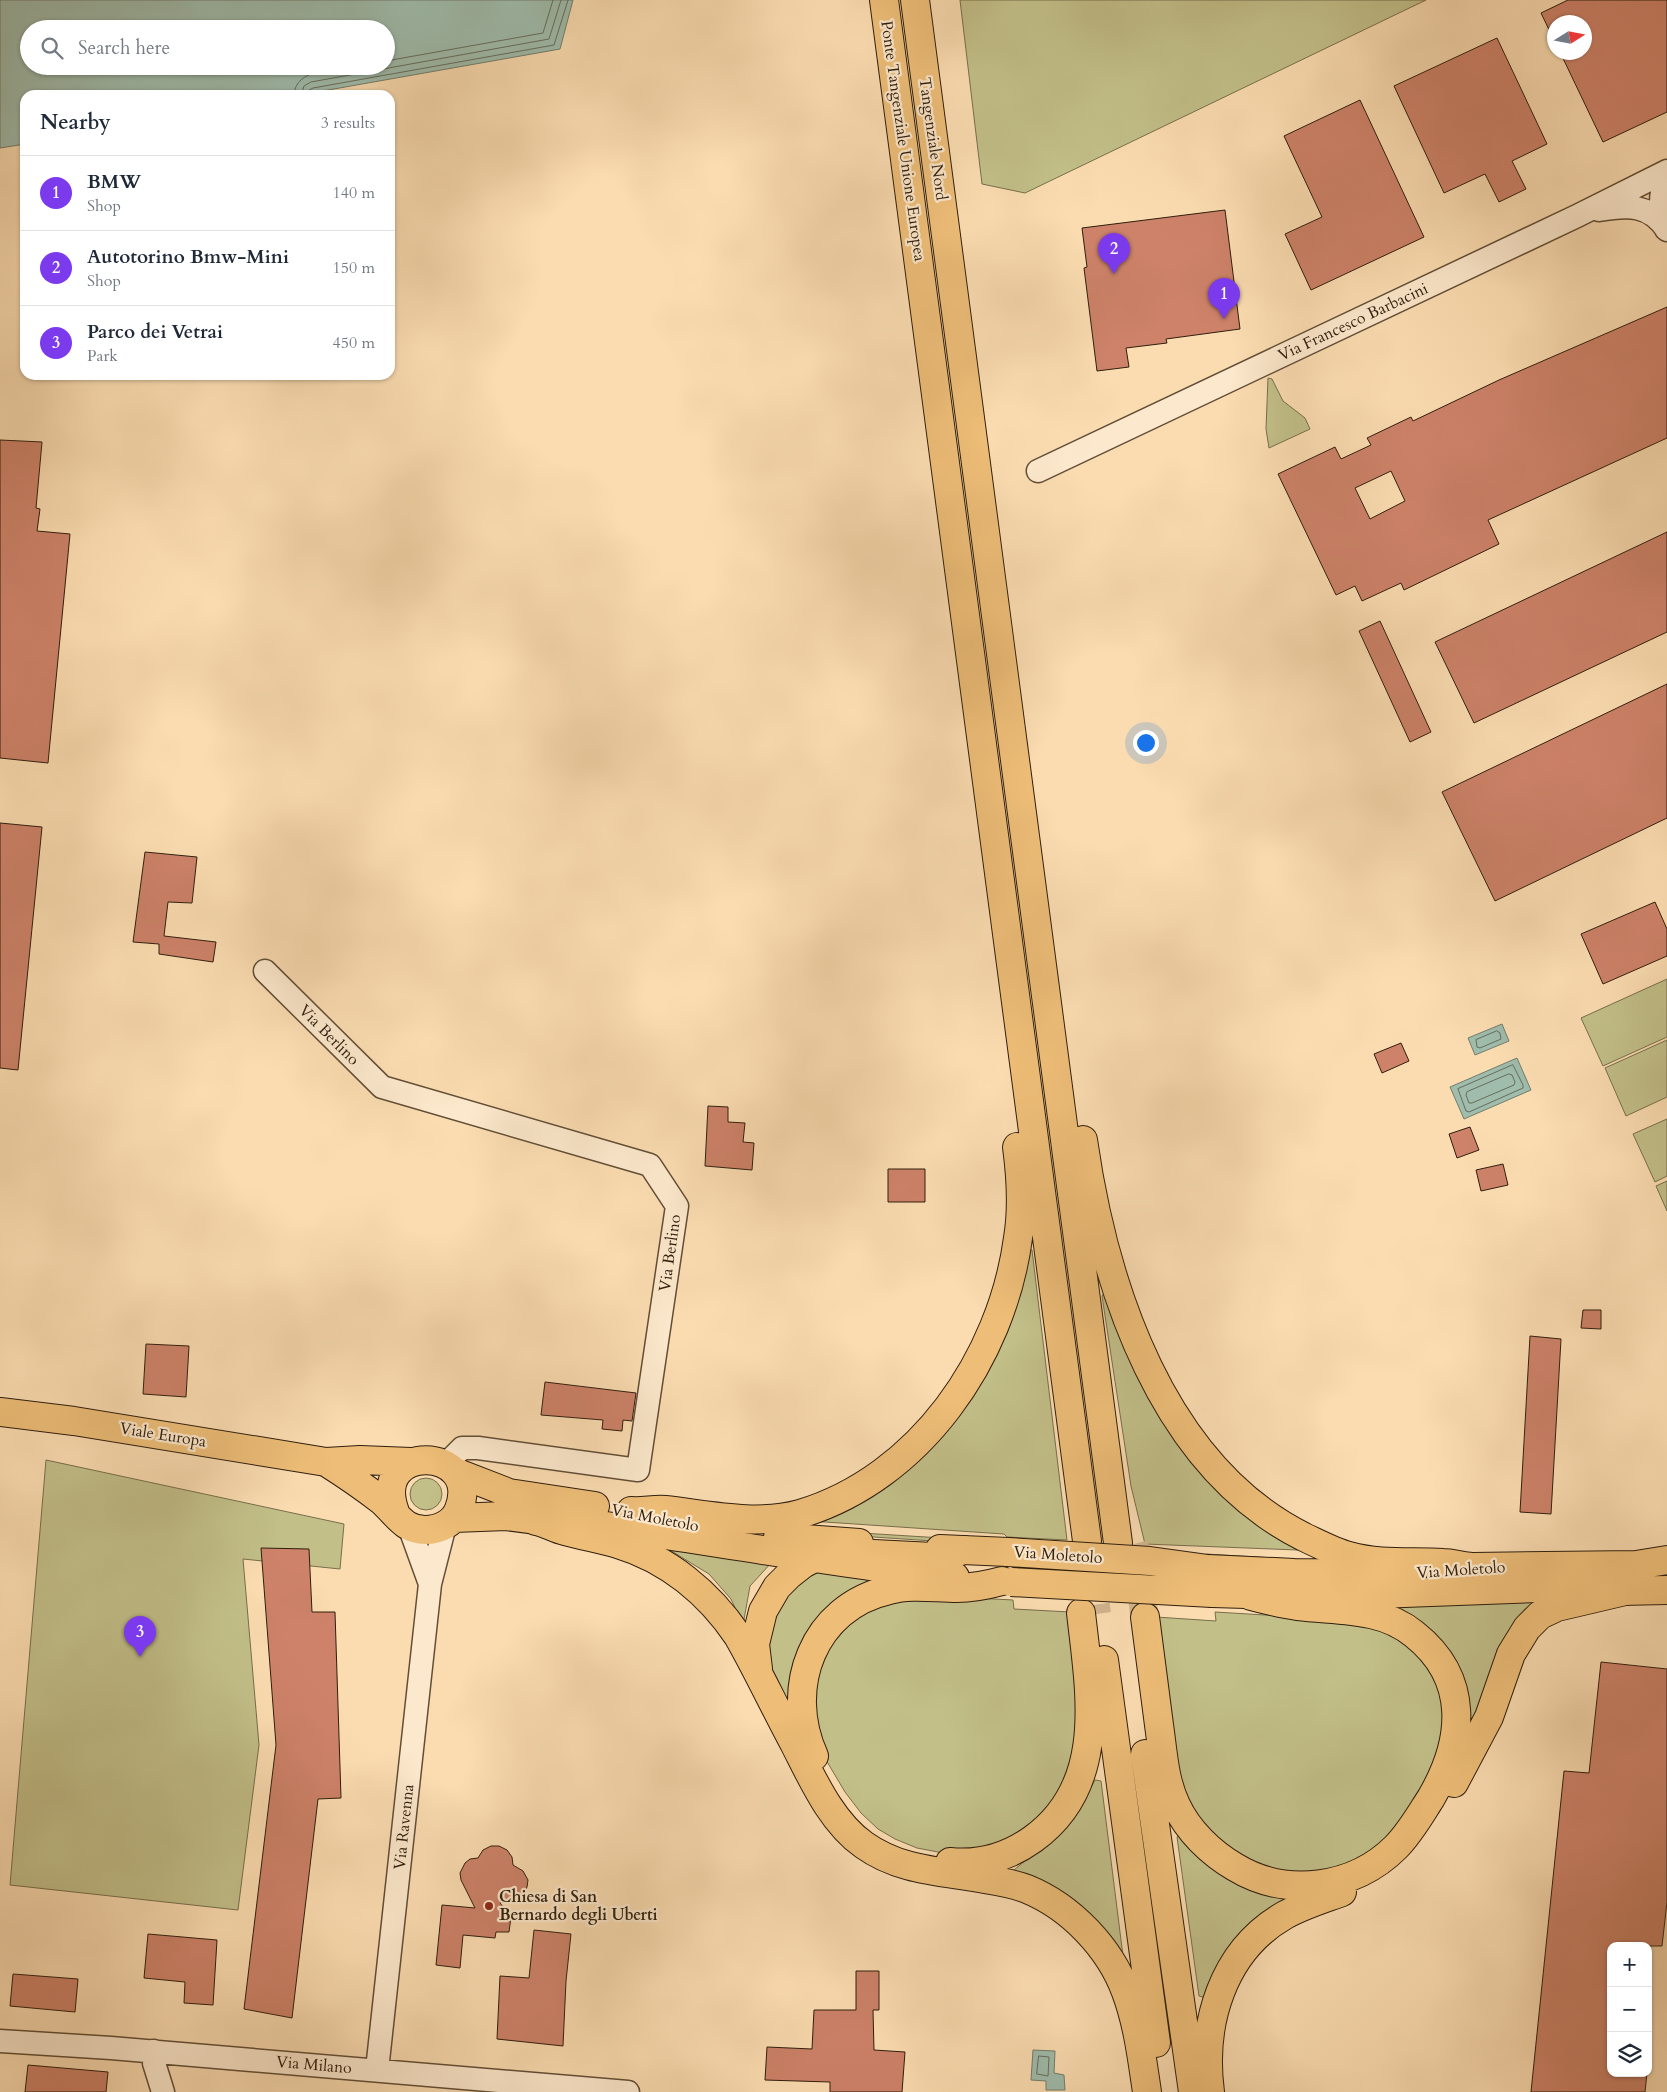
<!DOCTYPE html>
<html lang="en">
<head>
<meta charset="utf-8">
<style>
  :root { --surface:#fff; --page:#f6f6f7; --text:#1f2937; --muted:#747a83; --line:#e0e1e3; --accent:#7c3aed }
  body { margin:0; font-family:Cardo,serif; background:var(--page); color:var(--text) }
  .controls { position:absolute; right:15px; bottom:15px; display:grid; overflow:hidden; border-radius:10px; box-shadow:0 1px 4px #0004 }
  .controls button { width:45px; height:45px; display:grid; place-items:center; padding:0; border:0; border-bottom:1px solid var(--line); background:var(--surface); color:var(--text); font:25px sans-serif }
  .compass { position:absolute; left:1547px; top:15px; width:45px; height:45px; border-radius:50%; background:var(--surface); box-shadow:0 1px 4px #0004; rotate:79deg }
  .you { position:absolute; left:1145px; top:742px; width:18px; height:18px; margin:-12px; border:4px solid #fff; border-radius:50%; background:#1a73e8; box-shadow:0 0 0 8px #1a73e833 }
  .badge { display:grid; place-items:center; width:32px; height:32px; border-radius:50%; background:var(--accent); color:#fff; font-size:16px; font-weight:700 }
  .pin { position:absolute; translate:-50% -41px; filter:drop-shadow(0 1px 2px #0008) }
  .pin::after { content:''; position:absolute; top:26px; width:18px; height:15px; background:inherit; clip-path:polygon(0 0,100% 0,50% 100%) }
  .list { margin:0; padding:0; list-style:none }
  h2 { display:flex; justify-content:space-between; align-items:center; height:65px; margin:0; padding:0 20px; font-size:21px }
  h2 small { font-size:16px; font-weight:400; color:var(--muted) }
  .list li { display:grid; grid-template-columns:32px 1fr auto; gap:15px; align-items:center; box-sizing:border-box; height:75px; padding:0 20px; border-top:1px solid var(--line) }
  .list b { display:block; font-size:19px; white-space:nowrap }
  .list p { margin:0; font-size:16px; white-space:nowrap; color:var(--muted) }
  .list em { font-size:16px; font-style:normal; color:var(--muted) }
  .icon { flex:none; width:28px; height:28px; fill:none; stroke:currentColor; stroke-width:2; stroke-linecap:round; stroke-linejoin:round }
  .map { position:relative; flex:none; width:1667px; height:2092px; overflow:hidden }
  .search { position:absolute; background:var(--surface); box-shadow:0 1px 4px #0004; left:20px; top:20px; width:375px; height:55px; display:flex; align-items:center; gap:12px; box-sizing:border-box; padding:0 18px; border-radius:28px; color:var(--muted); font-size:19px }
  .panel { position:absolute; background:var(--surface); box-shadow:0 1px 4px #0004; left:20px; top:90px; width:375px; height:290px; border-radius:15px }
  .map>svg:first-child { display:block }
  .green { fill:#c2bf89; stroke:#786e4b }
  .water { fill:#9fbcac; stroke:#727d6c; fill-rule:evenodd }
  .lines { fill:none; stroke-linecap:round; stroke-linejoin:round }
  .shore { stroke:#676d5c; stroke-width:1 }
  .building { fill:#cd8269; stroke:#2f1e0d; fill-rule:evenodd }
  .highway-tunnel { stroke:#d2b690; stroke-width:28; stroke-dasharray:28 14; stroke-linecap:butt }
  .minor-casing { stroke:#624e36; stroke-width:25 }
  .major-casing { stroke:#2f1e0d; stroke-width:30 }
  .highway-casing { stroke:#2f1e0d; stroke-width:30 }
  .minor { stroke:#fce8cc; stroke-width:22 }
  .major { stroke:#eebe78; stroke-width:28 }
  .highway { stroke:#eebe78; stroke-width:28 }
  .major-bridge-casing { stroke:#2f1e0d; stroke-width:30; stroke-linecap:butt }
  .major-bridge { stroke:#eebe78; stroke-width:28 }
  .poi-dot { fill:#8f2418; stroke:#fce8cc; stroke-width:2 }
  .labels { text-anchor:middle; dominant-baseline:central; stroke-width:4.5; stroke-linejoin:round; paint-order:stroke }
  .street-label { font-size:16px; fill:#2f1e0d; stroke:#fce8cc }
  .poi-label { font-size:16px; font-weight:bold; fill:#2f1e0d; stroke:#fce8cc; text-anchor:start }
</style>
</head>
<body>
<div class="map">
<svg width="1667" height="2092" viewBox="0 0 1667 2092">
  <rect width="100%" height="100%" fill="#fbdcb1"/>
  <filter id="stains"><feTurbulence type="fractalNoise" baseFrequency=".004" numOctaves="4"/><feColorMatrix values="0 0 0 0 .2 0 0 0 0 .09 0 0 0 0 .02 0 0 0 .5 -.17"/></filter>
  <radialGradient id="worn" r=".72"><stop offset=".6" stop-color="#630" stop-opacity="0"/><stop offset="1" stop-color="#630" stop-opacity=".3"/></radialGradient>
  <!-- green -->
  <path class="green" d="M960,0h466l-401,193 -43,-9z
    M1268,378l4,1 11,22 22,17 5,11 -41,19 -3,-19z
    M1667,979v58l-64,29 -22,-48z
    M1667,1040v57l-41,19 -21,-48z
    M1667,1119v57l-12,6 -22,-48z
    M1667,1181v30l-11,-25z
    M1028,1248l4,2 35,290 -60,-3 -3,-3 -194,-13 95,-53z
    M1104,1293h2l25,59 168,197 -2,1 -152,-6 -14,-58 -29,-190z
    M46,1460l298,64 -4,45 -97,-10 16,186 -21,165 -228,-25z
    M410 1494a16 16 0 1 1 32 0a16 16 0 1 1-32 0Z
    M796,1529l211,13v4l-222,-15z
    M655,1541l117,21 -22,24 -7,39 -12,-26 -22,-25z
    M1206,1554l102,6 6,-1 2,-4 14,6 -123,-3z
    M815,1570l64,9 -19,9 -71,117 -18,-30 -6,-30 16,-47z
    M920,1595l93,5 1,9 56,3 12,106 -20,77 -52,47 -54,11 -18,-1 -21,-4 -22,-9 -17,-10 -17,-16 -16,-21 -19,-32 -14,-43 9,-62 36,-42z
    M1542,1599l-73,128 -70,-118 1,-2z
    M1215,1612l150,9 50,26 30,49 -2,56 -41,75 -45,36 -55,12 -57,-13 -44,-37 -21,-40 -24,-168 60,4z
    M1095,1780l6,1 22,175 -109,-86 36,-30 31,-34z
    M1179,1835l113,60 -81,87 -6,14 -3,1 -3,-1 -22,-159z"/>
  <!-- water -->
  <path class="water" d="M0,0h573l-13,49 -260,46h-275v49l-25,4zM29,29h357v37h-357z
    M1502,1024l7,17 -34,14 -7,-17z
    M1517,1058l14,32 -67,29 -14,-32z
    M1033,2050l22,1 -1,22 10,2 1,15h-19v-9l-15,-1z"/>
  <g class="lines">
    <!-- shore -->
    <path class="shore" d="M386,61l157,-28 10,-33
      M294,95c1,-27 41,-25 60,-29
      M301,95l3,-9 7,-4 238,-43 12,-39
      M308,95l1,-5 4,-2 241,-43 14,-45
      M1497,1031l3,2 1,6 -21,9 -3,-1 -1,-7z
      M1513,1065l10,20v3l-54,24 -3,-1 -8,-22z
      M1509,1074l3,1 3,7 -1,3 -42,18h-3l-3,-8 1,-3z
      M1039,2056l10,1 -1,19 -11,-2z"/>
  </g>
  <!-- building -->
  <path class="building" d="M1568,0h99v112l-64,30 -43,-90h24v-30h-30v18l-13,-27z
    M1497,38l50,106 -35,17 14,28 -27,13 -14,-28 -41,19 -50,-107z
    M1360,100l64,137 -113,53 -26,-56 37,-17 -38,-81z
    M1225,210l15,119 -74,10 1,4 -41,5 3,19 -32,4 -13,-103 3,-1 -5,-39z
    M1667,307v131l-179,82 11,24 -95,46 -3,-7 -39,18 -7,-15 -19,9 -58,-121 57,-27 6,12 30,-14 -4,-7 44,-21 2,4 86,-41zM1391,471l14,30 -35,18 -15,-31z
    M0,440l42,2 -6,66 4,1 -3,22 33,3 -22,229 -48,-5z
    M1667,532v100l-193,91 -39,-81z
    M1380,621l51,111 -21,10 -51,-111z
    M1667,684v134l-172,83 -53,-109z
    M0,823l42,4 -24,243 -18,-2z
    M145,852l52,5 -5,46 -24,-1 -4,34 52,6 -3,20 -54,-8v-10l-26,-2z
    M1655,902l12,27v27l-64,28 -22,-50z
    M1401,1043l8,18 -27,12 -8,-19z
    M708,1106l20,1v15l17,1 -2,19 11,1 -2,27 -47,-4z
    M1470,1127l9,23 -22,8 -8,-24z
    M1503,1164l5,21 -27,6 -5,-21z
    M888,1169h37v33h-37z
    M1583,1310h18v19l-20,-1z
    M1530,1336l31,3 -10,175 -31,-2z
    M146,1344l43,2 -3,51 -43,-3z
    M545,1382l91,11 -4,28 -9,-1 -1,11 -20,-2 1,-9 -62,-5z
    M261,1548l48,1 3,63h23l6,186 -23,1 -26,219 -48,-9 32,-264z
    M1601,1662l66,7v233l-5,44h-51v127h36l-2,19h-114l33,-321 25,2z
    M491,1846h8l8,4 5,7 1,8 10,6 5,9 -1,7 -5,8 -22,8 11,14 -2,15h-13l-1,6 -32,-3 -3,33 -24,-3 6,-60 33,3 -14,-28 -1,-7 5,-10 5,-4 8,-1 5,-8z
    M534,1930l37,4 -5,47 -3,65 -66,-7 3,-63 29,2z
    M148,1934l69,6 -4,65 -29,-2 1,-21 -41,-4z
    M856,1971h23v39h-6l1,40 31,2 -3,40h-72v-10l-65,-2 2,-33 45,2 2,-39h42z
    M13,1974l65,5 -3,33 -65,-6z
    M28,2065l80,7 -2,20h-81z"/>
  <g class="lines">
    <!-- highway-tunnel -->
    <path class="highway-tunnel" d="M1134,1544l3,12 7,57
      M1090,1563l7,51"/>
    <!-- minor casing -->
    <g class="minor-casing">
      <path id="minor" d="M1599,210c29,-5 51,-6 68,20
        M1666,229c-6,-17 -8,-34 1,-50
        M1038,471l539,-255 90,-45
        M265,971l117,116 268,78 27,41 -39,264 -160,-22h-16l-16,16
        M409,1526l21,58
        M0,2041l111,7 517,44
        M154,2051v12l9,29
        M377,2070l53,-486 15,-59"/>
    </g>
    <!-- major casing -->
    <g class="major-casing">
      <path id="major" d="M0,1412l74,9 252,41 34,-2 51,2
        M326,1462c19,12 38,25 56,39 8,7 17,19 25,24 5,3 12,5 18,5 14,0 29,-7 34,-21 24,-63 -90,-68 -64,3
        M455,1472l54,21 86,13
        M454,1518l52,-2 39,5h22c130,16 258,42 388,56
        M778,1537l81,6
        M940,1549l68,3
        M1208,1569l86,4 113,1
        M1450,1572l23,-5 163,-2 31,-5
        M1212,1593l111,3 267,-10 30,5 47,-1"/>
    </g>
    <!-- highway casing -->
    <g class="highway-casing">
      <path id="highway" d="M884,0l203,1541
        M915,0l203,1543
        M1083,1140c21,147 79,326 221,397 15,7 30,15 45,19 32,9 63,5 94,7 10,0 20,4 30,4
        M631,1511c12,1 23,-2 34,-1 44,5 92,16 135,4 120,-36 202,-156 218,-276 5,-30 3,-61 -1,-91
        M536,1521c11,2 19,8 29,10 18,5 36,8 53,13 50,15 91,49 120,92 20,35 37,72 56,107 18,35 37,79 70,102 35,25 74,26 115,33 16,3 33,5 48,11 44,18 83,59 99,103 12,32 16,67 21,100
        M1145,1617c5,36 9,72 14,108 4,27 5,55 17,80 12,26 35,48 59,62 51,31 119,22 161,-20 14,-14 24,-32 35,-49 33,-56 40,-119 -17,-164 -33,-27 -76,-23 -116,-28 -16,-2 -31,-6 -47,-10
        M1104,1660l52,383
        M758,1669l-3,-25 8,-33 14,-24 12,-12 14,-11 15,-8 16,-4 99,5 12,-1 19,-6
        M1145,1754l48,338
        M814,1756c-31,-68 -1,-149 75,-166 22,-6 45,-2 68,-2 15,0 30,-3 45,-7
        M1454,1783l35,-66 22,-63 16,-26 13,-13 17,-8 68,-16
        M950,1862c30,3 58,-5 83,-23 75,-54 57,-146 48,-226
        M1210,2092c-9,-68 12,-141 75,-177 18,-10 38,-16 57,-23"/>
    </g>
    <!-- minor -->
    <use href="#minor" class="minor"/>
    <!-- major -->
    <use href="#major" class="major"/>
    <!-- highway -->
    <use href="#highway" class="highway"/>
    <!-- major-bridge casing -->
    <g class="major-bridge-casing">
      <path id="major-bridge" d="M1008,1552l142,9 58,8
        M1011,1582l201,11"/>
    </g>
    <!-- major-bridge -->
    <use href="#major-bridge" class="major-bridge"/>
  </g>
  <!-- markers -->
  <circle class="poi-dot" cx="489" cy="1906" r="5"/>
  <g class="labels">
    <!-- street labels -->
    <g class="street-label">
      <text transform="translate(933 139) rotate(82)">Tangenziale Nord</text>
      <text transform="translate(903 141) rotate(82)">Ponte Tangenziale Unione Europea</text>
      <text transform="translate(1353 322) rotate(-25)">Via Francesco Barbacini</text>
      <text transform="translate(329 1035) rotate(45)">Via Berlino</text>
      <text transform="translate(670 1253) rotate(-82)">Via Berlino</text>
      <text transform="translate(163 1435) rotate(9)">Viale Europa</text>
      <text transform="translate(655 1518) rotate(11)">Via Moletolo</text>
      <text transform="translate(1058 1555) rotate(4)">Via Moletolo</text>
      <text transform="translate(1461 1570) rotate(-4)">Via Moletolo</text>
      <text transform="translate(404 1827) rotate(-84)">Via Ravenna</text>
      <text transform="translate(314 2065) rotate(5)">Via Milano</text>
    </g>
    <!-- poi labels -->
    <g class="poi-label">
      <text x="499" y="1897">Chiesa di San<tspan x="499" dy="18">Bernardo degli Uberti</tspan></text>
    </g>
  </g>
  <rect width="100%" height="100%" filter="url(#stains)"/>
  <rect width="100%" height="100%" fill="url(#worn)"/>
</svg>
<div class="controls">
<button>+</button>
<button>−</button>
<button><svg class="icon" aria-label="layers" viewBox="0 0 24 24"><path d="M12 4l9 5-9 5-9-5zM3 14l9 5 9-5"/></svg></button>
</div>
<svg class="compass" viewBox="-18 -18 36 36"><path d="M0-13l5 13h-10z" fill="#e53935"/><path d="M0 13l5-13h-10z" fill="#747a83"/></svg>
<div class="you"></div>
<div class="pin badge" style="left:1224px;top:319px">1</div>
<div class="pin badge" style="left:1114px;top:274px">2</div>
<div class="pin badge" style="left:140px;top:1657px">3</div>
<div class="search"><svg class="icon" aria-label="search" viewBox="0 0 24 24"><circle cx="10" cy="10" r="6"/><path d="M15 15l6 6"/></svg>Search here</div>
<section class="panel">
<h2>Nearby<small>3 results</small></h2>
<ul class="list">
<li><span class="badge">1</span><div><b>BMW</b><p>Shop</p></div><em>140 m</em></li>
<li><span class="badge">2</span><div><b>Autotorino Bmw-Mini</b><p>Shop</p></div><em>150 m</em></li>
<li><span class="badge">3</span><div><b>Parco dei Vetrai</b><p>Park</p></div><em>450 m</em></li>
</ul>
</section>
</div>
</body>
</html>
